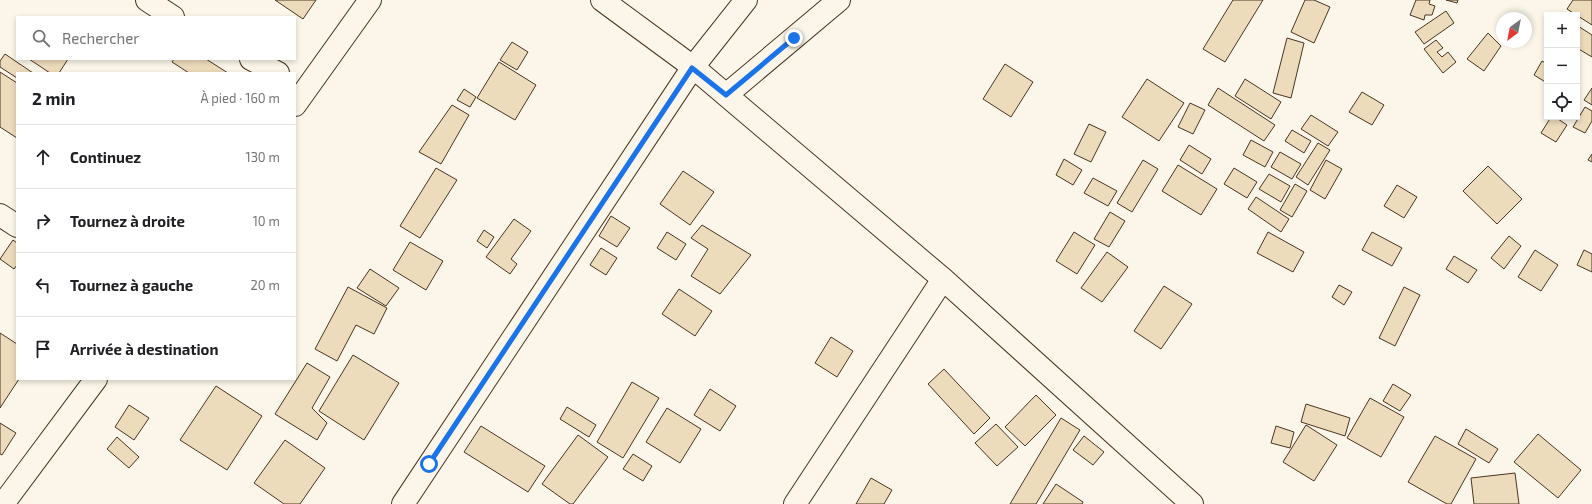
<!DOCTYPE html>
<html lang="fr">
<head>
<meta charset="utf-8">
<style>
  :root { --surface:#fff; --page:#f6f6f6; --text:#202124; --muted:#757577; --line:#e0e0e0 }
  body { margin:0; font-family:"Exo 2",sans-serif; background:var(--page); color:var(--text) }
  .controls { position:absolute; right:12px; top:12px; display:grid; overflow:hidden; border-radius:0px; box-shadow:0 2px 6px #0003 }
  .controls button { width:36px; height:36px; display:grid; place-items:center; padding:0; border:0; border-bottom:1px solid var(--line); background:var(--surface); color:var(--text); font:20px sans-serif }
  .compass { position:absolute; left:1496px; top:12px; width:36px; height:36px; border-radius:50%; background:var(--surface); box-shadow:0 2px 6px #0003; rotate:212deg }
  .stop { position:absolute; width:12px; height:12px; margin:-9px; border:3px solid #1a73e8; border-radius:50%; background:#fff }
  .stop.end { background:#1a73e8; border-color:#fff; box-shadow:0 1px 4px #0008 }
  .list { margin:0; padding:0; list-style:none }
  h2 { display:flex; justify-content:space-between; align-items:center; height:52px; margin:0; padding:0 16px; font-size:17px }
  h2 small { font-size:13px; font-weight:400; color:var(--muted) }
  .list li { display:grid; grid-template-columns:26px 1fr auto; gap:12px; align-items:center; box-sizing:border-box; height:64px; padding:0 16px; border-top:1px solid var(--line) }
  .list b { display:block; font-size:15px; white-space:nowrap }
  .list em { font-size:13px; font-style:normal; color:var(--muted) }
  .icon { flex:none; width:22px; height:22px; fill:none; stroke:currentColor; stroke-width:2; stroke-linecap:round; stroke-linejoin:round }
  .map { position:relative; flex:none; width:1592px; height:504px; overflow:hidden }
  .search { position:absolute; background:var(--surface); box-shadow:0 2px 6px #0003; left:16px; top:16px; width:280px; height:44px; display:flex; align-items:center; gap:10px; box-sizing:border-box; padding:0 14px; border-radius:0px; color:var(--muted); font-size:15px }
  .panel { position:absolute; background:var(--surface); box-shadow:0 2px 6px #0003; left:16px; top:72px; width:280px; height:308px; border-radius:0px }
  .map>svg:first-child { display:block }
  .building { fill:#ecdcbc; stroke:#4a3520 }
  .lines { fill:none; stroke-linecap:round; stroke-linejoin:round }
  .street-casing { stroke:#4a3520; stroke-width:24 }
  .street { stroke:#fbf6e9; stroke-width:22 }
  .route { stroke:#1a73e8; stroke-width:5 }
</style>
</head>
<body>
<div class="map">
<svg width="1592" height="504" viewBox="0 0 1592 504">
  <rect width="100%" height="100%" fill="#fbf6e9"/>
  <!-- building -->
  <path class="building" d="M275,0h41l-13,19z
    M1233,0h30l-38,62 -22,-13z
    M1305,0h9l16,7 -16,36 -23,-11z
    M1416,0h14l-1,4 6,2 -3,9h-7l-1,5 -14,-5z
    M1446,0h12l-1,3z
    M1573,0h19v25l-25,-16z
    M1446,11l8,12 -30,21 -9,-12z
    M1578,26l14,9v22l-15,-9z
    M1488,33l13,13 -17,25 -17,-12z
    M1287,38l17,5 -13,55 -18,-5z
    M1436,40l7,8 -6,4 5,5 6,-5 8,10 -13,11 -19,-24z
    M512,42l16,10 -11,18 -17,-10z
    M5,54l28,19h-16v5l-17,-11v-6z
    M29,59h39l-9,14h-9z
    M174,59h32l22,14h-39l-17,-11z
    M1542,61l5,3v19l-13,-8z
    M499,62l37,23 -21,35 -38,-22z
    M1005,64l28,18 -22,35 -28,-18z
    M0,72l17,11v55l-17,-11z
    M1147,79l37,24 -25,38 -37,-24z
    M1245,79l36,23 -10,17 -36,-23z
    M1218,88l57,37 -11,16 -56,-36z
    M1592,88v17l-8,-5z
    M464,89l12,8 -6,10 -13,-7z
    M1362,92l22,13 -12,20 -23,-13z
    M1190,103l15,7 -12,24 -15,-7z
    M452,105l17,10 -28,49 -22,-12z
    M1585,107l7,4v10l-7,12 -12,-6z
    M1311,115l27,17 -10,14 -27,-17z
    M1551,117h4l12,8 -11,17 -15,-9z
    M1089,124l17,8 -15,30 -17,-8z
    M1292,130l19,11 -7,12 -19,-12z
    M1251,140l22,12 -8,15 -22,-12z
    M1318,143l12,7 -22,35 -12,-8z
    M1189,145l22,14 -9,15 -22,-14z
    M1280,152l21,12 -9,15 -21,-12z
    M1592,154v8l-4,-2z
    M1064,159l18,11 -9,15 -17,-10z
    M1143,160l15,9 -26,43 -15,-9z
    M1326,160l16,9 -17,30 -15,-9z
    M1178,165l39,24 -16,26 -39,-24z
    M1488,166l34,33 -25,25 -34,-33z
    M436,168l21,12 -37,58 -20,-12z
    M1234,168l23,14 -10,16 -23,-14z
    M683,171l31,21 -24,33 -30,-21z
    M1269,174l21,12 -9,16 -22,-13z
    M1093,178l24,13 -9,15 -24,-13z
    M1295,184l12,7 -15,26 -12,-7z
    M1397,185l20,12 -13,21 -20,-12z
    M1256,197l33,22 -8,13 -33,-23z
    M1110,212l15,9 -16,26 -15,-8z
    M611,216l19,12 -13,19 -18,-11z
    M514,219l17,12 -20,28 6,5 -7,10 -24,-17z
    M702,225l49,30 -31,39 -29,-18 17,-27 -17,-11z
    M484,230l10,7 -7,11 -10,-7z
    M667,232l19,12 -10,16 -19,-12z
    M1074,232l21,13 -18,29 -21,-13z
    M1268,232l36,20 -11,20 -36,-19z
    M1372,232l30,16 -10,18 -30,-16z
    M1509,236l12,10 -17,23 -13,-11z
    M13,240l4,3v22l-3,4 -14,-10z
    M410,242l33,19 -17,29 -33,-20z
    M601,248l16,10 -11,17 -16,-10z
    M1535,250l23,15 -17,26 -23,-14z
    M1584,250l8,4v18l-15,-7z
    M1107,252l21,15 -26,35 -21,-14z
    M1454,256l23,14 -9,13 -22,-14z
    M370,269l29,19 -13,18 -29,-18z
    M1339,285l13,7 -8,13 -12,-8z
    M1164,286l28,18 -31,45 -27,-18z
    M348,287l39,21 -13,26 -18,-9 -19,36 -22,-12z
    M1404,287l16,8 -25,51 -16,-8z
    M679,289l33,22 -17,25 -33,-22z
    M0,333l17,11v35h2l-19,29z
    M831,337l22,14 -16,26 -22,-14z
    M353,355l46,28 -35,57 -45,-29z
    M307,363l23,14 -18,31 15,15 -10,17 -42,-26z
    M944,369l46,49 -16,16 -46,-50z
    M632,382l27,16 -36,60 -26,-16z
    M1393,384l18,11 -11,16 -17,-10z
    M216,386l46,30 -35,54 -47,-30z
    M710,389l26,17 -16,25 -26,-16z
    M1036,395l20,20 -31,31 -20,-19z
    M1370,398l34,19 -23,40 -34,-19z
    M1306,404l44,14 -5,18 -44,-14z
    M129,405l20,13 -15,22 -19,-13z
    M567,407l29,18 -7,12 -29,-18z
    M667,408l34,21 -21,34 -34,-21z
    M1061,418l19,12 -44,74h-26z
    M0,423l16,10 -14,22 -2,-1z
    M996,424l22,23 -21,19 -22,-23z
    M1306,425l31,20 -23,36 -31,-19z
    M481,426l64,40 -17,26 -64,-40z
    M1276,426l18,6 -4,16 -19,-5z
    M1466,429l32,20 -9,14 -31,-19z
    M1538,434l43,36 -23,28 -44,-36z
    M578,435l30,22 -35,47h-3l-28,-20z
    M1084,436l20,16 -11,13 -20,-15z
    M1435,436l41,23 -25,45h-4l-39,-22z
    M117,437l22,20 -10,11 -22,-19z
    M285,440l40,28 -25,36h-16l-30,-21z
    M633,454l19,12 -9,15 -20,-12z
    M1515,473l4,31h-45l-3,-26z
    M871,478l21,12 -8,14h-28z
    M1056,484l27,18 -1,2h-39z"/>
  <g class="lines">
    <!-- street casing -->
    <g class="street-casing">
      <path id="street" d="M147,0l26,17
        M602,0l91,67 250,212 249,225
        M251,59l27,14
        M726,95l113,-95
        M295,105l75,-105
        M0,215l17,11
        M3,504l93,-125
        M403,504l290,-437 53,-67
        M795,504l148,-225"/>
    </g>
    <!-- street -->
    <use href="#street" class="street"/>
  </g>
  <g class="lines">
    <!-- route -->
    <path class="route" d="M429,464l263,-396 34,27 68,-57"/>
  </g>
</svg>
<div class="controls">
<button>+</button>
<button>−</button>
<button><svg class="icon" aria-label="locate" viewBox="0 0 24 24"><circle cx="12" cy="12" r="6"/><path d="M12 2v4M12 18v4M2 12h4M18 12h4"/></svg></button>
</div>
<svg class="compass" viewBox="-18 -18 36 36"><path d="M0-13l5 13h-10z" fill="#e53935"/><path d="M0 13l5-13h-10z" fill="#757577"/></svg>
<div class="stop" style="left:429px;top:464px"></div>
<div class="stop end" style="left:794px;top:38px"></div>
<div class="search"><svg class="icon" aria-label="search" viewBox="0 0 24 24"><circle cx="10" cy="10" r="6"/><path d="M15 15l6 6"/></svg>Rechercher</div>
<section class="panel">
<h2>2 min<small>À pied · 160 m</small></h2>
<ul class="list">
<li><svg class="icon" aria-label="ahead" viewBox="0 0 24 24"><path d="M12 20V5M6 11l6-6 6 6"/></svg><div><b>Continuez</b></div><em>130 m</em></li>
<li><svg class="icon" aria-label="right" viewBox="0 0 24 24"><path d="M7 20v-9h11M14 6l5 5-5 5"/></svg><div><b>Tournez à droite</b></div><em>10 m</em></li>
<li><svg class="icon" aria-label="left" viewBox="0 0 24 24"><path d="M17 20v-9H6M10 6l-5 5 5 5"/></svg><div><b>Tournez à gauche</b></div><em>20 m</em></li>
<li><svg class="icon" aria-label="arrive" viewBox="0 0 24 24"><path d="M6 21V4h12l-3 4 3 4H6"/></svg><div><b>Arrivée à destination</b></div></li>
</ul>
</section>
</div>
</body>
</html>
